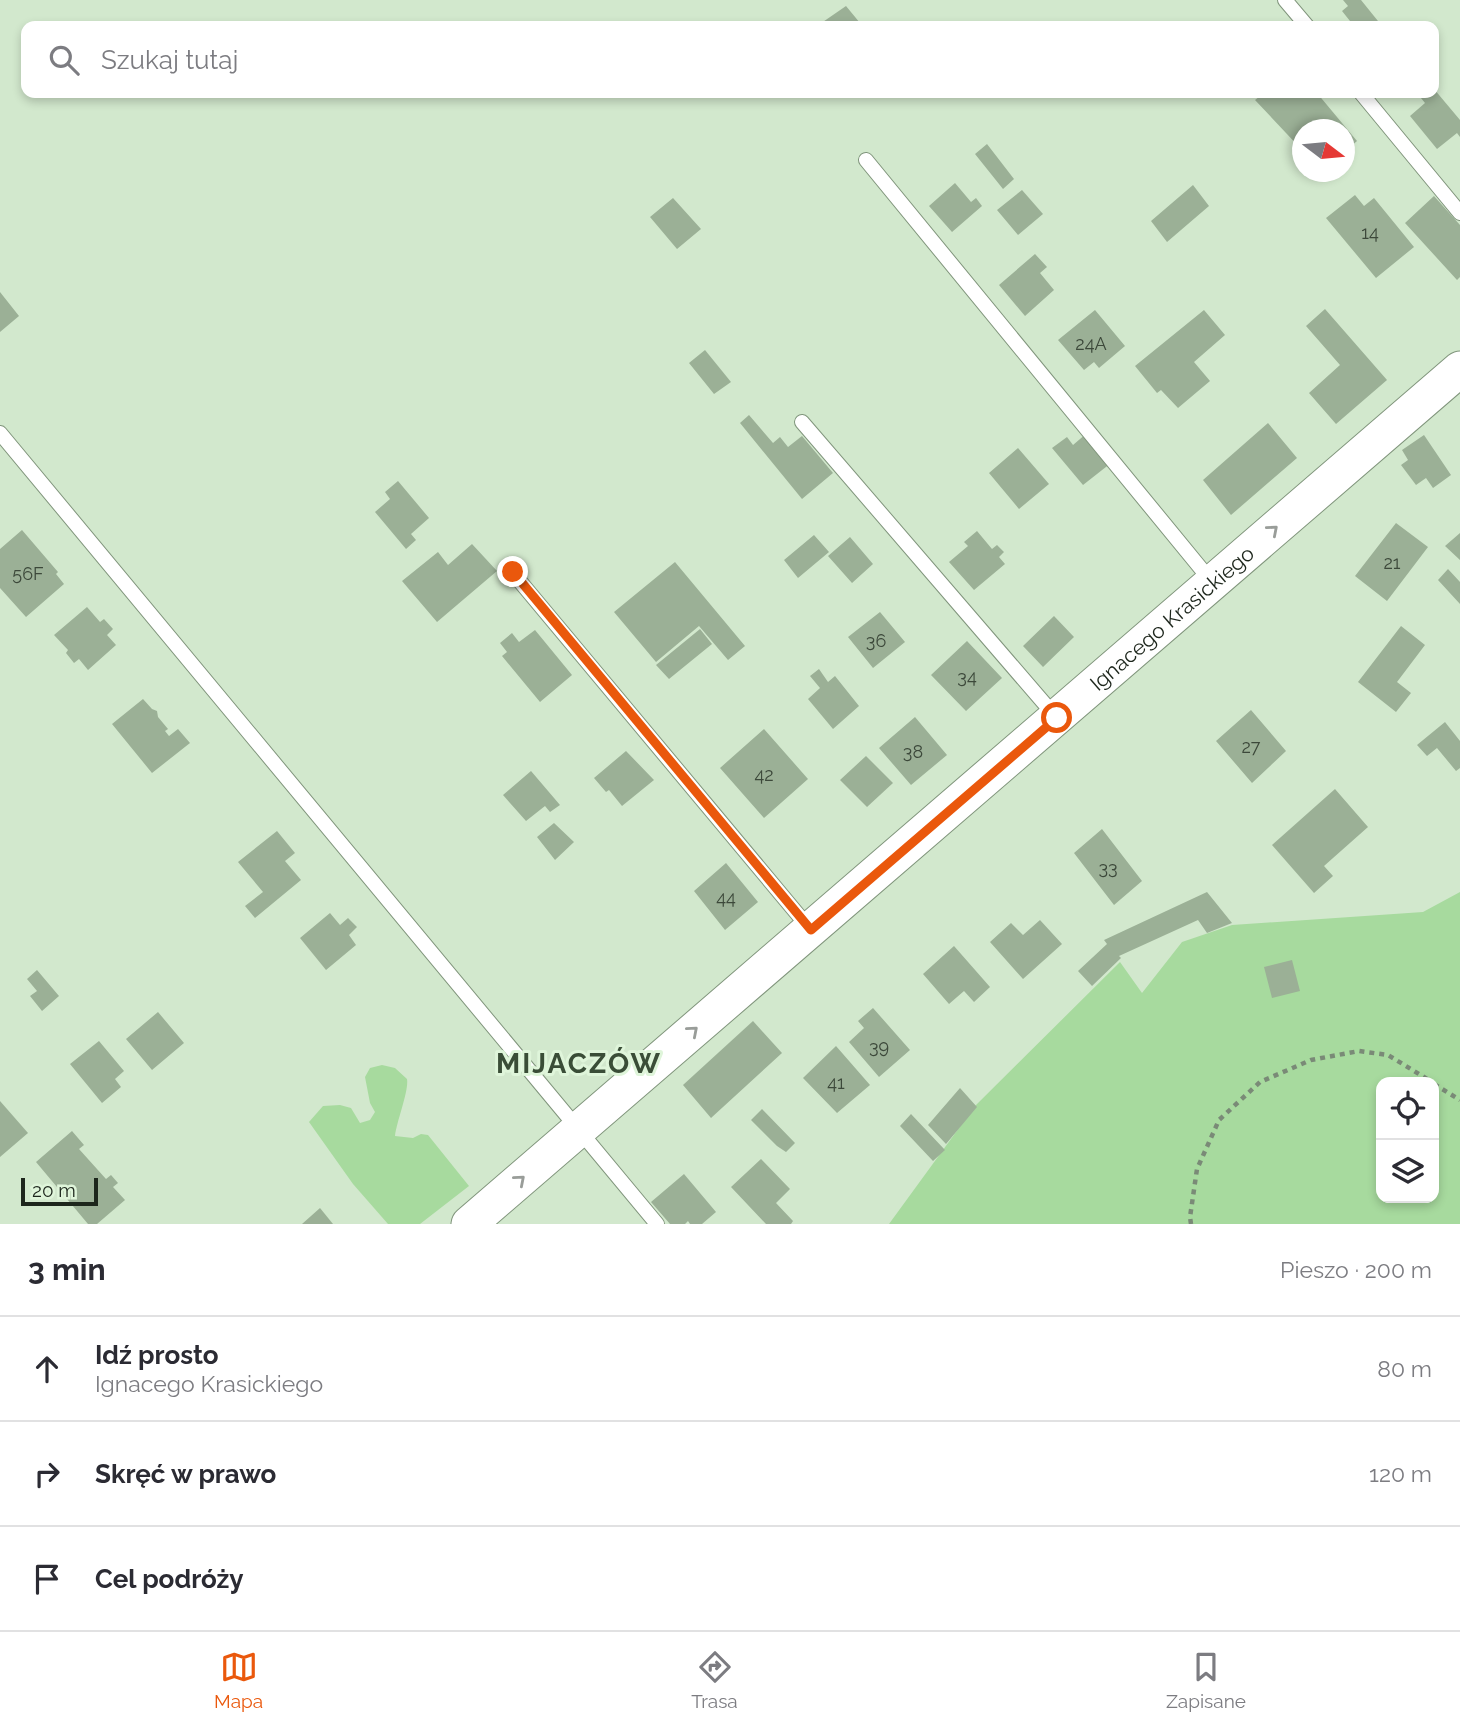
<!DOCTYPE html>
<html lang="pl">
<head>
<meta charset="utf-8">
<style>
  :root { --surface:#fff; --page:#f2f2f3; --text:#2b2b33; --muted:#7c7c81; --line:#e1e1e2; --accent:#ea580c }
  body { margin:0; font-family:Raleway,sans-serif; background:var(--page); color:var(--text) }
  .controls { position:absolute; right:21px; bottom:21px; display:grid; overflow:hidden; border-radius:14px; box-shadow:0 4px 10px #0003 }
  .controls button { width:63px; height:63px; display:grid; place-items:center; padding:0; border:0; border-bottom:2px solid var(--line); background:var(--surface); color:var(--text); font:35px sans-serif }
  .compass { position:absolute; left:1292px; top:119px; width:63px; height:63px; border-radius:50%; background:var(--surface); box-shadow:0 4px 10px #0003; rotate:106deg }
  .scale { position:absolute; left:21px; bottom:18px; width:77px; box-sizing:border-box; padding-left:7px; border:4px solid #1d261c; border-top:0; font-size:19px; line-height:24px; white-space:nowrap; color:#1d261c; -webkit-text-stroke:5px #dff5da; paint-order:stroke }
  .stop { position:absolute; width:21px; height:21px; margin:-16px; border:5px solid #ea580c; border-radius:50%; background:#fff }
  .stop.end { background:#ea580c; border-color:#fff; box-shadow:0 2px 7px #0008 }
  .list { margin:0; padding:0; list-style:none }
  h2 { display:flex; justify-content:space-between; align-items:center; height:91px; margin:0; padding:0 28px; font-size:30px }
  h2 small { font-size:23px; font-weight:400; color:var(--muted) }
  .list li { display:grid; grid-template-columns:46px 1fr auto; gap:21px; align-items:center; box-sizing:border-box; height:105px; padding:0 28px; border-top:2px solid var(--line) }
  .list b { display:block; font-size:26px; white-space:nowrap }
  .list p { margin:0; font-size:23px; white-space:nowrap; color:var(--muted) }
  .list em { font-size:23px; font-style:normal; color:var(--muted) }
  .icon { flex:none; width:38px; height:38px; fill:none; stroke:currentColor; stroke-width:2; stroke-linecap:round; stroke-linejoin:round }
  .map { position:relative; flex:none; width:1460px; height:1224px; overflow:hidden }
  .search { position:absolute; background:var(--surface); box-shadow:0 4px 10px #0003; left:21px; right:21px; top:21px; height:77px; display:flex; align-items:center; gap:18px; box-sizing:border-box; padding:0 24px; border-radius:14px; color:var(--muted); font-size:26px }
  .sheet { height:406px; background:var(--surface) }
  nav { display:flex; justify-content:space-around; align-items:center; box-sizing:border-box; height:98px; border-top:2px solid var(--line); background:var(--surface); font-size:19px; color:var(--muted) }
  nav a { display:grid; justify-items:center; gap:4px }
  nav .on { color:var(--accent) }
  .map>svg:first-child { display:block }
  .green { fill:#a7da9e; fill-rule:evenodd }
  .building { fill:#9bb096 }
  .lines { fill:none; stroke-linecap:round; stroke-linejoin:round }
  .service-casing { stroke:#80957c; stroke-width:16 }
  .tertiary-casing { stroke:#80957c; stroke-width:37 }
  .path { stroke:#7a8a77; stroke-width:4.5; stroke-dasharray:5 5; stroke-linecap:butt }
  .service { stroke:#fff; stroke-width:14 }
  .tertiary { stroke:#fff; stroke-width:35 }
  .oneway { stroke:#999d99 }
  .route { stroke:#ea580c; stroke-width:9 }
  .labels { text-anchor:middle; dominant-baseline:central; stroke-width:6; stroke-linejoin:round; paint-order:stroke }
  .number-label { font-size:18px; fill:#3c483a }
  .street-label { font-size:21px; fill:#1d261c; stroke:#dff5da }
  .district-label { font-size:28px; font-weight:bold; letter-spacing:2px; fill:#3a4d37; stroke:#dff5da }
</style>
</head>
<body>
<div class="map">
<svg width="1460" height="1224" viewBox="0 0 1460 1224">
  <rect width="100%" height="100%" fill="#d2e8cd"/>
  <!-- green -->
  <path class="green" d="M1460,892v332h-571l86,-118 145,-144 22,31 40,-51 50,-17 191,-13zM1381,1082h53v116h-53z
    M382,1065l13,3 12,11c2,12 -10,41 -12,57l18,2 8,-4 7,1 41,51 -49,38h-32l-35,-40 -44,-62 14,-16 17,-1 11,3 9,15 10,-3 5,-8 -5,-9 -5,-26 5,-9z"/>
  <!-- building -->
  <path class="building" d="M1343,0h18l21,26h-28l-12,-15 6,-5z
    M846,6l14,17 -3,3h-40z
    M1434,89l26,31v17l-3,-4 -20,16 -27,-33 15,-13 -8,-10h17z
    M1264,93h53l40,48 -13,11v-22h-42v20l-47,-50z
    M987,144l27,35 -11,10 -28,-35z
    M955,183l16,19 5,-4 6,8 -30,26 -23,-26z
    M1193,185l16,21 -42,36 -16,-21z
    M1022,190l21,24 -25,21 -21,-25z
    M1355,195l9,11 10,-8 40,49 -38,31 -50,-60z
    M1434,196l26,29v52l-3,3 -52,-57z
    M673,198l28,31 -24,20 -27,-32z
    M1035,254l12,13 -7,6 14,17 -29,26 -26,-31z
    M0,292l19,24 -19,16z
    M1325,309l62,71 -51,44 -27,-31 31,-28 -34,-39z
    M1095,310l30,36 -26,22 -5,-6 -10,8 -26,-30z
    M1204,310l21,25 -31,27 16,19 -32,27 -17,-18 -4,3 -22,-27z
    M705,350l26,32 -17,12 -25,-31z
    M749,415l24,28 7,-6 8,10 14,-11 31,37 -31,26 -62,-76z
    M1268,423l29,35 -66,57 -28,-35z
    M1087,433l24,30 -28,22 -31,-37 15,-11 6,8z
    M1424,435l27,40 -18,13 -7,-10 -10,7 -15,-20 7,-5 -6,-10z
    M1018,448l31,36 -30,25 -30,-36z
    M398,481l31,37 -18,16 5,6 -10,9 -31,-37 15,-13 -5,-7z
    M1396,523l32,24 -41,54 -32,-25z
    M22,530l36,42 -2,2 8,10 -38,33 -26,-29v-39z
    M977,531l15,18 5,-4 7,7 -5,5 6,7 -31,26 -25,-28 19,-16 -4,-4z
    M1460,533v27l-15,-14z
    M814,535l15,17 -31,26 -14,-18z
    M850,537l23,27 -21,19 -24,-27z
    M472,544l25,27 -60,51 -35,-41 36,-29 10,13z
    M675,562l70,84 -17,14 -29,-34 -43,36 -42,-50z
    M1448,569l12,13v22l-22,-24z
    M87,607l13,15 4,-3 9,10 -6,6 9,10 -28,25 -9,-11 -5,4 -8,-10 2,-3 -14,-15z
    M880,612l25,30 -32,26 -25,-31z
    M1054,616l20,21 -31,30 -20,-21z
    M1401,626l24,19 -28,37 14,11 -15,19 -38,-30z
    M700,629l12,15 -43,35 -13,-14z
    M535,630l37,45 -32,27 -38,-46 5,-4 -7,-9 12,-10 7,9z
    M967,641l35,37 -36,33 -35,-36z
    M819,669l9,13 7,-6 24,30 -26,23 -25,-30 12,-11 -10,-12z
    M143,699l9,10 5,2 1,6 10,12 -3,2 4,5 9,-7 12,14 -38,30 -40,-49z
    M1251,710l35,41 -34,32 -36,-42z
    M915,717l32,38 -36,30 -32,-37z
    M1445,722l15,19v27l-4,3 -19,-23 -10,8 -10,-11z
    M764,729l44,50 -44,39 -44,-50z
    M626,751l28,29 -32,26 -13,-16 -3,2 -12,-14z
    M866,756l27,27 -26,24 -27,-27z
    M531,771l29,34 -10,7 -5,-6 -19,15 -23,-26z
    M1335,789l33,38 -44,39 9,10 -19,17 -42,-48z
    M554,823l20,19 -19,18 -18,-23z
    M1102,829l40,52 -28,24 -40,-52z
    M277,831l18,22 -10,8 16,19 -46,38 -10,-12 18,-14 -25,-30z
    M726,863l32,39 -33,28 -31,-39z
    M1207,892l25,31 -25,10 -9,-13 -79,36 2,2 -29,28 -14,-15 29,-27 -3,-4z
    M330,913l10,12 8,-7 9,9 -8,8 7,10 -30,25 -26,-32z
    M1040,920l22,24 -39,35 -33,-37 21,-19 12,12z
    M954,946l36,41 -16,15 -10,-11 -15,13 -26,-30z
    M1292,960l8,31 -28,7 -8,-31z
    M37,970l22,26 -17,15 -12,-15 7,-5 -10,-12z
    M873,1008l37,42 -31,27 -30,-35 15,-14 -6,-7z
    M158,1012l26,31 -32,27 -26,-31z
    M753,1021l29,32 -71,65 -28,-33z
    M99,1041l25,30 -9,8 6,8 -19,16 -32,-39z
    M836,1046l34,39 -33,28 -34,-35z
    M960,1088l17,19 -31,37 -18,-19z
    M0,1101l28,32 -28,24z
    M762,1109l33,34 -9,9 -9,-6 -26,-26z
    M911,1114l34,36 -12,11 -33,-35z
    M72,1131l12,14 -5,4 27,30 5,-4 7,8 -5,4 12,13 -28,24h-9l-52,-62z
    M761,1159l29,30 -14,14 17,18 -2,3h-25l-35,-37z
    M684,1174l32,38 -14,12h-12l-2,-3 -3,3h-15l-19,-22z
    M320,1208l13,16h-31z"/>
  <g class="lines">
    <!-- service casing -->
    <g class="service-casing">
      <path id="service" d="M1285,0l22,26
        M1361,93l99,120
        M866,160l346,422
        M802,422l254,295
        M0,433l657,791
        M513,573l297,356"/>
    </g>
    <!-- tertiary casing -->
    <g class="tertiary-casing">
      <g id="tertiary">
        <path id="s1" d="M469,1224l991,-855"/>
      </g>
    </g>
    <!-- path -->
    <path class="path" d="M1434,1084l26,16
      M1191,1224l-1,-7 7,-48 22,-49 41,-38 51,-22 48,-9 29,4 44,27"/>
    <!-- service -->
    <use href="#service" class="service"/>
    <!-- tertiary -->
    <use href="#tertiary" class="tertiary"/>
  </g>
  <!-- one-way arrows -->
  <defs><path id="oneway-chevron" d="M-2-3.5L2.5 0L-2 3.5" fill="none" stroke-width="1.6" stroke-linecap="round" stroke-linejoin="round" transform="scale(1.75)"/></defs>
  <g class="oneway">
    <use href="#oneway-chevron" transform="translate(1273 530) rotate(-41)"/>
    <use href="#oneway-chevron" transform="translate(693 1031) rotate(-41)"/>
    <use href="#oneway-chevron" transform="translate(520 1180) rotate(-41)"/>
  </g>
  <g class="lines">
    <!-- route -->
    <path class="route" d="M513,572l298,358 246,-212"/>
  </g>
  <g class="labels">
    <!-- number labels -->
    <g class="number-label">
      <text x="1370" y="232">14</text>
      <text x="1091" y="343">24A</text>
      <text x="1392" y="562">21</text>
      <text x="28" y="573">56F</text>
      <text x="876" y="640">36</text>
      <text x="967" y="676">34</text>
      <text x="1251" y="746">27</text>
      <text x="913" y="751">38</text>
      <text x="764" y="774">42</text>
      <text x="1108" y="867">33</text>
      <text x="726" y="897">44</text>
      <text x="879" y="1046">39</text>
      <text x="836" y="1082">41</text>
    </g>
    <!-- street labels -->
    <g class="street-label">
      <text stroke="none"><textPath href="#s1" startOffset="928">Ignacego Krasickiego</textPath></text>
    </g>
    <!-- district labels -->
    <g class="district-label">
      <text x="579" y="1063">MIJACZÓW</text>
    </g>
  </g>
</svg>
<div class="controls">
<button><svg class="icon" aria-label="locate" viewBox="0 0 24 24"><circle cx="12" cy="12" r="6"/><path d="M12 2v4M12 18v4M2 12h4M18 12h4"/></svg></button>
<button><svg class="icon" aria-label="layers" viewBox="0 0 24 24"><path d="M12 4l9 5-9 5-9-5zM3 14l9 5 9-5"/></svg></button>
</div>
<svg class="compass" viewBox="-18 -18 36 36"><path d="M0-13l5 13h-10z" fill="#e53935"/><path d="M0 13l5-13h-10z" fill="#7c7c81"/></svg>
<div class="scale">20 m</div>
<div class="stop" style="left:1057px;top:718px"></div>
<div class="stop end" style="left:513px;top:572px"></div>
<div class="search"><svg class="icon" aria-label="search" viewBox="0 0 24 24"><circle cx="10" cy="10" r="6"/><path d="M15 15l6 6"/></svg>Szukaj tutaj</div>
</div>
<section class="sheet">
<h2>3 min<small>Pieszo · 200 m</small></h2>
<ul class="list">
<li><svg class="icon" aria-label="ahead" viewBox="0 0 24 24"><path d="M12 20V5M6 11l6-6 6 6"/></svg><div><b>Idź prosto</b><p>Ignacego Krasickiego</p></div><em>80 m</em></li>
<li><svg class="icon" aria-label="right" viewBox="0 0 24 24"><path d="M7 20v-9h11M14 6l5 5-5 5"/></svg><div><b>Skręć w prawo</b></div><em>120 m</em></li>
<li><svg class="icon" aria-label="arrive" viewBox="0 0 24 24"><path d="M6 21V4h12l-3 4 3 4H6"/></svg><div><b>Cel podróży</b></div></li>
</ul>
</section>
<nav>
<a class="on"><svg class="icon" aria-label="map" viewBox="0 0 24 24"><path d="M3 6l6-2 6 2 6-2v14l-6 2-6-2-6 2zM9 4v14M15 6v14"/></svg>Mapa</a>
<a><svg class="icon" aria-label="directions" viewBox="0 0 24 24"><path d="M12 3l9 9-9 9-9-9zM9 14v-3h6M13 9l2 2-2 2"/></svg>Trasa</a>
<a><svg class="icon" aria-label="saved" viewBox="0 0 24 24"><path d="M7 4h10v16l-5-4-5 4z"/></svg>Zapisane</a>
</nav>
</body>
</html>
